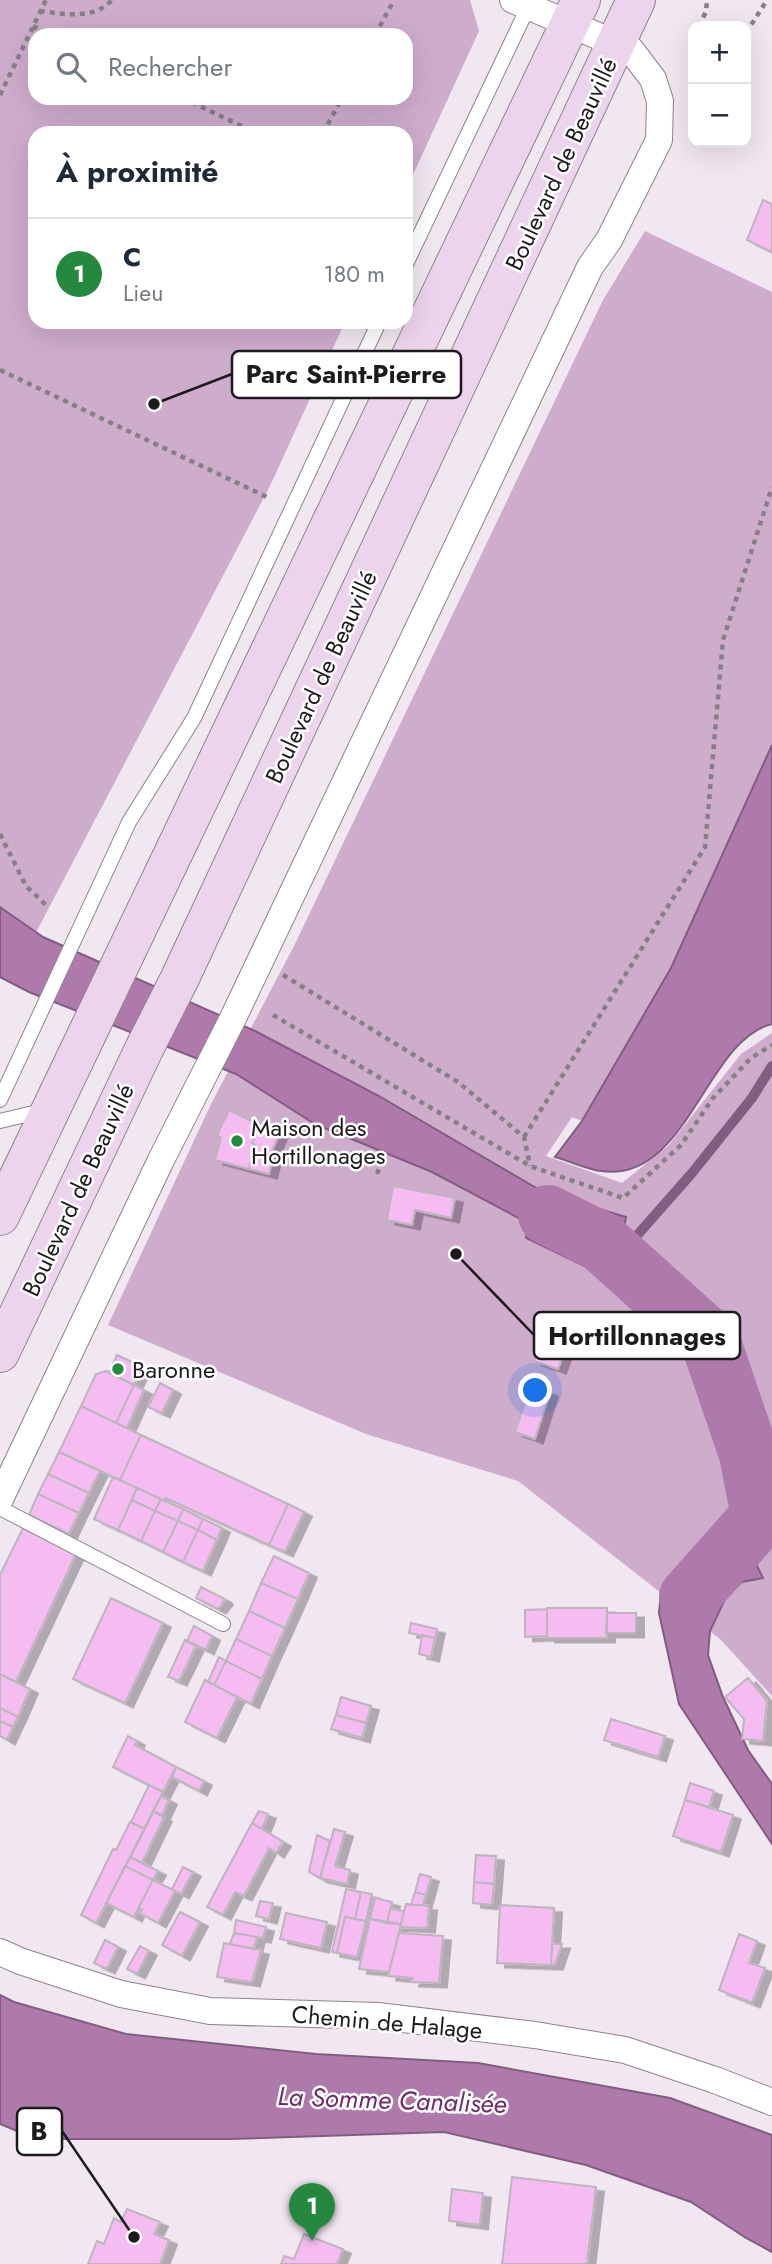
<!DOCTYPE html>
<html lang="fr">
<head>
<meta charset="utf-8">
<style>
  :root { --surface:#fff; --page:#f2f2f3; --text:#1f2937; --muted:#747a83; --line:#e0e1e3; --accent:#24893e }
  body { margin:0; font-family:Jost,sans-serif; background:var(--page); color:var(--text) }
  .controls { position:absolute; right:21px; top:21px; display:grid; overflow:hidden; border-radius:14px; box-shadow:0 7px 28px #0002 }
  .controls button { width:63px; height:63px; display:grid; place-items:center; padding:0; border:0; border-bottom:2px solid var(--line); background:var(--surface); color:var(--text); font:35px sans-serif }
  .you { position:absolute; left:536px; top:1391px; width:24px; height:24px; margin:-18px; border:5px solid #fff; border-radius:50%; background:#1a73e8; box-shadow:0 0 0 10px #1a73e833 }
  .badge { display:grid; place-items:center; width:46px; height:46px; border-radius:50%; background:var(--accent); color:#fff; font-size:23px; font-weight:700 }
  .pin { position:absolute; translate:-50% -58px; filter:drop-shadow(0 2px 4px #0008) }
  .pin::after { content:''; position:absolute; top:37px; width:24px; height:21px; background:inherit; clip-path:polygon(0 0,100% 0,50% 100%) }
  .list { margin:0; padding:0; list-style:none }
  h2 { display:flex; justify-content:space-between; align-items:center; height:91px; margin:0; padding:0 28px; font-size:30px }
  h2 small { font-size:23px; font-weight:400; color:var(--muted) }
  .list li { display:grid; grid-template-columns:46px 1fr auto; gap:21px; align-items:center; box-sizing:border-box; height:112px; padding:0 28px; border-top:2px solid var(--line) }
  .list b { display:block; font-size:26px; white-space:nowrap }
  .list p { margin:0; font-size:23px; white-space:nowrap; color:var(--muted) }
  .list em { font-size:23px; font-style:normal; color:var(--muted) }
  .icon { flex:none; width:38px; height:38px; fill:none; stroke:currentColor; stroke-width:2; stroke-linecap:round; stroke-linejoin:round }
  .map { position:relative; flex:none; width:772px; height:2264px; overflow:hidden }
  .search { position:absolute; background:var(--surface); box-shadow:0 7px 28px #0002; left:28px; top:28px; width:385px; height:77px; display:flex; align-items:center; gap:18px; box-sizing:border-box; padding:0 24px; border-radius:21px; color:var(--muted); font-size:26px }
  .panel { position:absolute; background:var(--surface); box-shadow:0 7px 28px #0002; left:28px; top:126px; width:385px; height:203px; border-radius:21px }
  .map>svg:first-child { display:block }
  .green { fill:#ceaccc; fill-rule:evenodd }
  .water { fill:#ae7aac; stroke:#825d81; stroke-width:2 }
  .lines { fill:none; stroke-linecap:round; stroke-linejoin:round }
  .stream { stroke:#825d81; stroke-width:10 }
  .river { stroke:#ae7aac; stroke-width:60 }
  .building { fill:#f4bcf1; stroke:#bdb4bd; stroke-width:2; filter:url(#shadow) }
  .service-casing { stroke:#8d848c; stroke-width:16 }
  .minor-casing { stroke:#8d848c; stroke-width:28 }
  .secondary-casing { stroke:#8d848c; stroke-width:40 }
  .path { stroke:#868086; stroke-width:4.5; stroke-dasharray:5 5; stroke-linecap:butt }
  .service { stroke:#fff; stroke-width:14 }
  .minor { stroke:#fff; stroke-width:26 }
  .secondary { stroke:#ecd4ec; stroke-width:38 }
  .poi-dot { fill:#24893e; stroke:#fff; stroke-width:2.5 }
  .labels { text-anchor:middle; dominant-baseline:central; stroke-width:5; stroke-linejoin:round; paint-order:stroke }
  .street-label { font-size:24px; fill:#1d1a1d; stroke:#fff }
  .poi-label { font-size:24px; fill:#1d1a1d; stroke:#fff; text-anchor:start }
  .water-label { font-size:26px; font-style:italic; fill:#6d2c6c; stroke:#fff }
  .leader { fill:none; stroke:#1d1a1d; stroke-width:2.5 }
  .callout-dot { fill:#1d1a1d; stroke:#fff; stroke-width:2.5 }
  .callout { fill:#fff; stroke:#1d1a1d; stroke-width:2.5 }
  .callout-label { font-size:26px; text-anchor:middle; font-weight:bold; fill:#1d1a1d }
</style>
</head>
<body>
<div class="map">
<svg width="772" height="2264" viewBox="0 0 772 2264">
  <defs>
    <filter id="shadow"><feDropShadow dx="8" dy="4.5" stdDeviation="0" flood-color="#0004"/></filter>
  </defs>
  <rect width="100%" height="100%" fill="#f1e7f0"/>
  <!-- green -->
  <path class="green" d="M0,0h470l9,31 -73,159v-57h-371v189h310l-75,164 -239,456 -31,-20zM35,35h371v63h-371z
    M645,231l127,61v453l-101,223 -89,153 -10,-4 -26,39 76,27 46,-37 73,-92 31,-21v663l-51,-56 -203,-159 -152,-47 -258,-109 103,-221 83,-158 309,-646z"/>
  <!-- water -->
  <path class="water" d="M772,745v279c-66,15 -85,160 -171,147 -15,-2 -31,-10 -46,-14l27,-36 89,-153z
    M0,907l43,30 212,94 124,65 166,97 81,24 -8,40v25l-92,-44 2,-15 -96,-51 -117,-48 -79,-50 -207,-82 -29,-15z
    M730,1512l33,66 -21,4 -15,13 -17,36 -2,24 15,42 25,53 24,34v60l-93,-140 -20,-91 2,-21 60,-58z
    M0,1995l14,7 112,32 190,20 162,9 192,35 102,37v117l-26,-14 -55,-36 -105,-37 -142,-33 -214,7h-194l-36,-15z"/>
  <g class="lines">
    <!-- stream -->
    <path class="stream" d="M618,1257l74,-84 60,-75 20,-32
      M761,1516l11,25"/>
    <!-- river -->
    <path class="river" d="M548,1215l52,26 110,99 39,114 12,62 -72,81"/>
  </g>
  <!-- building -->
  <path class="building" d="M763,200l9,4v48l-25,-12z
    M229,1110l32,16 -9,17 3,2 -6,24 -34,-9 6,-22 -4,-3z
    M261,1126l18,9 -8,18 3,1 -5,20 -20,-5 6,-24 -3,-2z
    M393,1186l62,12 -4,20 -36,-8 -3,15 -25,-5z
    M543,1332l25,10 -10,27 -24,-8z
    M117,1355l26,12 -9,18 -25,-12z
    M106,1371l28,14 -18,38 -35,-17 15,-32z
    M160,1383l13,7 -11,23 -14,-6z
    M134,1385l10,5 -17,38 -11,-5z
    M531,1386l19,6 -15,47 -20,-7z
    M81,1406l60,29 -21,45 -61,-28z
    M141,1435l147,69 -19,41 -103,-47 -1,3 -45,-21z
    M59,1452l41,19 -11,22 -41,-19z
    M48,1474l41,19 -10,20 -41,-19z
    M113,1477l24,11 -19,42 -24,-11z
    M137,1488l24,11 -6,12 -23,-11z
    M38,1494l41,19 -10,21 -40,-19z
    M161,1499l22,10 -5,12 -23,-10z
    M132,1500l23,11 -14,30 -23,-11z
    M288,1504l16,8 -19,40 -16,-7z
    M183,1509l20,10 -5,11 -20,-9z
    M155,1511l23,10 -15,31 -22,-11z
    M203,1519l19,9 -5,12 -19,-10z
    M178,1521l20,9 -15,32 -20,-10z
    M23,1528l53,26 -60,128 -16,-8v-99z
    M198,1530l19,10 -14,31 -20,-9z
    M274,1556l35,17 -11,26 -37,-16z
    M261,1583l37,16 -13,29 -36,-17z
    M201,1587l22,11 2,2 -7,9 -22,-11z
    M111,1598l52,25 -38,80 -52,-24z
    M547,1608h60v30h-60z
    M547,1609v27l-22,1v-27z
    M249,1611l36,17 -13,28 -36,-17z
    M607,1613h29v20h-30z
    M411,1623l26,6 -2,9 -26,-5z
    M194,1626l18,10 -6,14 -19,-9z
    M422,1635l13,3 -4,19 -12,-3z
    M236,1639l36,17 -10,23 -36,-18z
    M185,1640l11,6 -17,35 -11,-4z
    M219,1657l7,4 -12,24 -6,-3z
    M226,1661l36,18 -11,25 -37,-19z
    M0,1674l30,15 -12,28 -18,-9z
    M748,1678l19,23 -4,40 -21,-2 2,-20 -19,-22z
    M205,1680l32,17 -20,41 -32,-16z
    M341,1697l30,9 -5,17 -30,-8z
    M0,1708l18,9 -5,10 -13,-6z
    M336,1715l30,8 -4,15 -31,-9z
    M611,1719l54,17 -7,21 -54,-17z
    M0,1721l13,6 -6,13 -7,-4z
    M128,1736l9,5 -2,4 41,22 -13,25 -50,-25z
    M176,1767l28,14 -5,10 -27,-14z
    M690,1783l24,8 -5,16 -24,-7z
    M149,1785l14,7 -18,37 -14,-7z
    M161,1796l8,4 -7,15 -9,-4z
    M685,1800l48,15 -12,37 -48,-16z
    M153,1811l11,6 -22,46 -12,-6z
    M259,1811l9,3 -6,15 -10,-6z
    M130,1822l15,7 -49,94 -15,-8 32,-66 3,1z
    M252,1823l31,19 -7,11 -7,-5 -25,48 -9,-4 -12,23 -16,-8z
    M334,1829l11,3 -10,34 15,4 -3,14 -27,-6z
    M317,1835l13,6 -10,37 -11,-6z
    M476,1855l20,1 -2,28 -20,-2z
    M130,1857l28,14 -5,9 -28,-14z
    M125,1866l28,14 -19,37 -28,-14z
    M183,1867l10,5 -12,22 -9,-5z
    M420,1874l11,3 -5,18 -11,-3z
    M153,1880l22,11 -17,32 -18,-10 2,-3 -4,-2z
    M474,1882l20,2 -2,21 -19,-2z
    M346,1889l15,3 -6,27 -10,-2 -8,36 -5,-1z
    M361,1892l11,2 -6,27 -11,-2z
    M415,1892l11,3 -3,10h-12z
    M375,1898l17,4 -5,21 -17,-4z
    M260,1901l13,2 -4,16 -13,-3z
    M406,1904l23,2 -2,22 -27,-1z
    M500,1905l54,3 -3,57 -54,-2z
    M390,1909l14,2 -3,13 -14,-1z
    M180,1912l20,10 -18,34 -20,-11z
    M286,1913l41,9 -6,26 -41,-9z
    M345,1917l21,4 -9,36 -20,-4z
    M370,1919l31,5 -12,48 -30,-3z
    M236,1920l30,7 -3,11 -29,-5z
    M234,1933l23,4 -3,12 -24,-5z
    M399,1933l44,3 -4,47 -28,-1 2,-4 -25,-2z
    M739,1934l18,7 -8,22 16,5 -13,35 -33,-13z
    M105,1940l13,7 -11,22 -13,-6z
    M224,1943l37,7 -9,32 -35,-5z
    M552,1944h10l-7,21h-4z
    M140,1946l9,5 -12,23 -10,-5z
    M512,2177l84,10 -9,77h-85z
    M452,2189l31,4 -3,32 -31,-4z
    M127,2209l33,13 -6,12 15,6 -9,24h-72l9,-23 7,3 10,-26 7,4z
    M304,2234l39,15 -6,15h-56l3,-8 10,3z"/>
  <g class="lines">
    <!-- service casing -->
    <g class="service-casing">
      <path id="service" d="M406,264l125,-263
        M0,1100l129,-278 65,-104 185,-396
        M0,1121l46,-11
        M0,1508l223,116"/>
    </g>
    <!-- minor casing -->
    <g class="minor-casing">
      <path id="minor" d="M0,1499l161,-339 73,-144 356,-749 19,-27 50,-100 1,-39 -7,-22 -22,-29 -118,-50
        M0,1952l20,9 101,33 89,17 168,5 157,19 90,15 90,30 57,22"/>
    </g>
    <!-- secondary casing -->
    <g class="secondary-casing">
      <path id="secondary" d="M0,1216l581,-1216
        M0,1353l144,-304 36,-71 456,-978"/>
    </g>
    <!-- path -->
    <path class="path" d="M40,11c24,3 54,9 72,-11
      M33,26l19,9
      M698,26l8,-14 1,-12
      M746,33l21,-33
      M375,35l19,-35
      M692,39l1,-3
      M0,95l46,-95
      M183,98l73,35
      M323,133l19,-35
      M0,370l271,129
      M0,834l26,52 22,21
      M283,975l175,107 66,55 6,29
      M273,1015l257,151 93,32 58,-53 32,-47 38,-40 21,-13
      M524,1137l181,-290 18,-207 49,-153
      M377,1174l8,-21"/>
    <!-- service -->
    <use href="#service" class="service"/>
    <!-- minor -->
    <use href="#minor" class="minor"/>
    <!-- secondary -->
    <use href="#secondary" class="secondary"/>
  </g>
  <!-- markers -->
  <g class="poi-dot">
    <circle cx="237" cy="1141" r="7"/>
    <circle cx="118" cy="1369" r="7"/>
  </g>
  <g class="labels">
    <!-- street labels -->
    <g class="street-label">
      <text transform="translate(561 164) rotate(-65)">Boulevard de Beauvillé</text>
      <text transform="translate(321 677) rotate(-65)">Boulevard de Beauvillé</text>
      <text transform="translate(78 1190) rotate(-65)">Boulevard de Beauvillé</text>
      <text transform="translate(387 2022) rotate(5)">Chemin de Halage</text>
    </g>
    <!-- poi labels -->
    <g class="poi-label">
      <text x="251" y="1127">Maison des<tspan x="251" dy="28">Hortillonages</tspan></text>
      <text x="132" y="1369">Baronne</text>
    </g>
    <!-- water labels -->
    <g class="water-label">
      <text transform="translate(392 2100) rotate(2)">La Somme Canalisée</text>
    </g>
  </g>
  <!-- callouts -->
  <path class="leader" d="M154 404L232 374M456 1254L534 1335M134 2237L62 2131"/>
  <g class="callout-dot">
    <circle cx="154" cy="404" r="7"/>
    <circle cx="456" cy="1254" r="7"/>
    <circle cx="134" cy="2237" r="7"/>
  </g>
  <g class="callout">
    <rect x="232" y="351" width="229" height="47" rx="7"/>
    <rect x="534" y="1312" width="206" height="47" rx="7"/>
    <rect x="17" y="2108" width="45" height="47" rx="7"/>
  </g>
  <g class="callout-label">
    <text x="346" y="383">Parc Saint-Pierre</text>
    <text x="637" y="1345">Hortillonnages</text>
    <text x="39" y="2140">B</text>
  </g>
</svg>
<div class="controls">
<button>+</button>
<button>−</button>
</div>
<div class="you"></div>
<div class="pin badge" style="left:312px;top:2241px">1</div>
<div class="search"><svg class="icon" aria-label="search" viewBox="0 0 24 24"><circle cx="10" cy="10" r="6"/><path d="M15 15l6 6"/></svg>Rechercher</div>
<section class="panel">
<h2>À proximité<small></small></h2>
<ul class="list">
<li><span class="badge">1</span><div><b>C</b><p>Lieu</p></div><em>180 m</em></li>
</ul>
</section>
</div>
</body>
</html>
